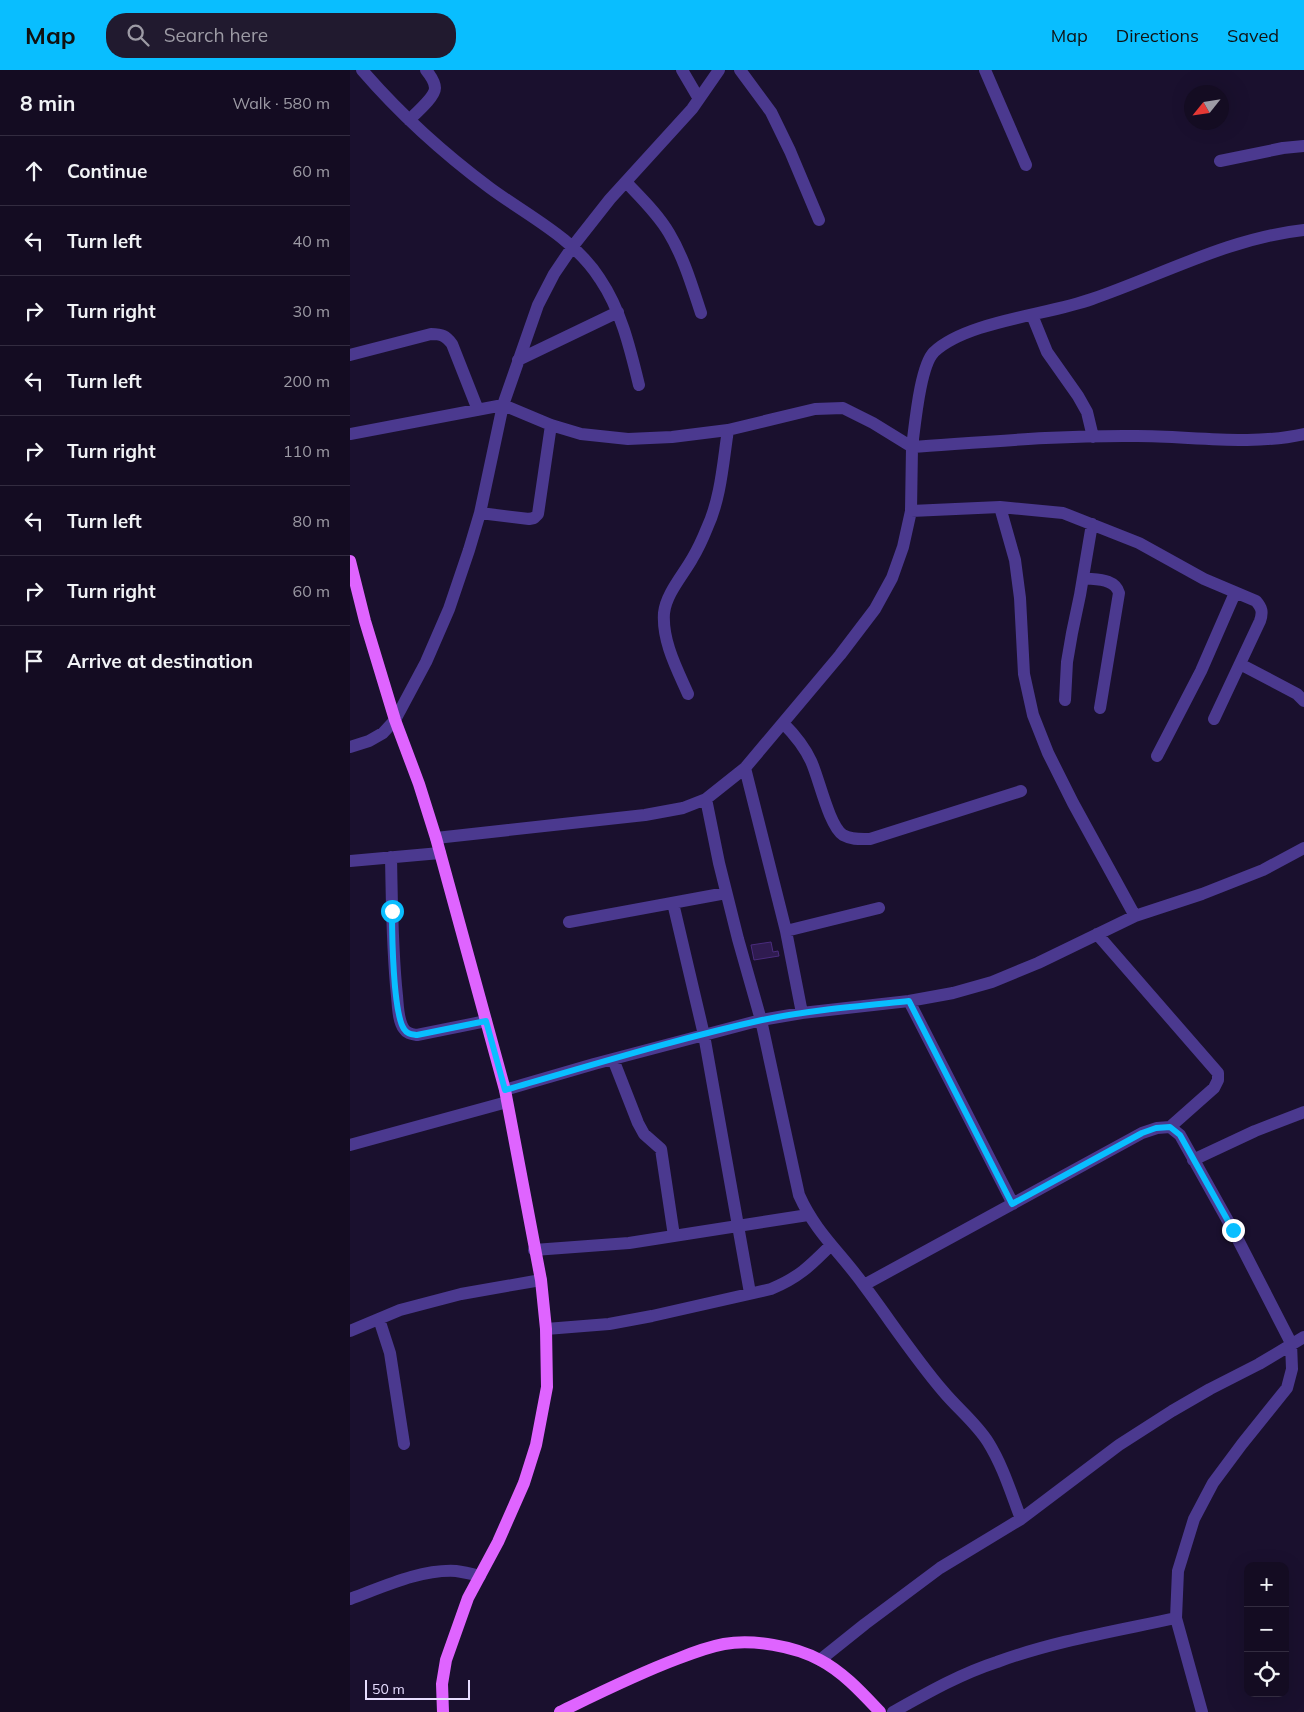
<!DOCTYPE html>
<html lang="en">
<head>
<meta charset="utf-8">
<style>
  :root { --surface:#140c22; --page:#211a2f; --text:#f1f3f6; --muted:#9d9ba5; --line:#332c40; --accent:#09beff }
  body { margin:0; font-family:Mulish,sans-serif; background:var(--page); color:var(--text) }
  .controls { position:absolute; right:15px; bottom:15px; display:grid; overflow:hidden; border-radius:10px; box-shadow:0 5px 20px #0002 }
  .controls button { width:45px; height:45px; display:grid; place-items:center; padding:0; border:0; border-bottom:1px solid var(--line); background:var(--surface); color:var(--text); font:25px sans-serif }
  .compass { position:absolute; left:834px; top:15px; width:45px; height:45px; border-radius:50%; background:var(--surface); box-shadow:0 5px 20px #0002; rotate:240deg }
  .scale { position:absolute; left:15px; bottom:12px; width:105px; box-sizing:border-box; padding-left:5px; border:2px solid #e7ddff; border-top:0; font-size:14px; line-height:18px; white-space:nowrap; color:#e7ddff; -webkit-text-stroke:4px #1a102e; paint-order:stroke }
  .stop { position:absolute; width:15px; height:15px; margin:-11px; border:4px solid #09beff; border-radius:50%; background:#fff }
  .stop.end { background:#09beff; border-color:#fff; box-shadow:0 1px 5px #0008 }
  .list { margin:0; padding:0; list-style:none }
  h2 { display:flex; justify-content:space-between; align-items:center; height:65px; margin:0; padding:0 20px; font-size:21px }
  h2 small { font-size:16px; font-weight:400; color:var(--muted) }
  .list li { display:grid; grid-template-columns:32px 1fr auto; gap:15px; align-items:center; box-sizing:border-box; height:70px; padding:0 20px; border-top:1px solid var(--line) }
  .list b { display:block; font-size:19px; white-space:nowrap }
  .list em { font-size:16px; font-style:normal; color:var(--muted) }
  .icon { flex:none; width:28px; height:28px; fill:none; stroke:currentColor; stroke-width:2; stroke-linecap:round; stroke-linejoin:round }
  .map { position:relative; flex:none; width:954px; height:1642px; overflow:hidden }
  header { display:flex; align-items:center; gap:30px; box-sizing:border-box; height:70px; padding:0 25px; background:var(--accent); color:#111 }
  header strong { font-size:24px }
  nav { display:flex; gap:28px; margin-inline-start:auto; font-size:18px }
  .search { width:350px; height:45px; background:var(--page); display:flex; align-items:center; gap:12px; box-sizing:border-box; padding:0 18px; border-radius:20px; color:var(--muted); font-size:19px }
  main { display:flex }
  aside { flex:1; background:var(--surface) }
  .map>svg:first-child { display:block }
  .building { fill:#2f1b50; stroke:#4a2c7d }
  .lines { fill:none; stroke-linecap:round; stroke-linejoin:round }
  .minor { stroke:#4b398f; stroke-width:12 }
  .major { stroke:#df64ff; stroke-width:12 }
  .route { stroke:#09beff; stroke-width:6 }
</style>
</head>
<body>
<header>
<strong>Map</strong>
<div class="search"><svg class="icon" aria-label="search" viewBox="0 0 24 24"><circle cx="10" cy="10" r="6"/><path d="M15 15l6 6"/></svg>Search here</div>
<nav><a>Map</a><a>Directions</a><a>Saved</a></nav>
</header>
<main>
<aside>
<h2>8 min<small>Walk · 580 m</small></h2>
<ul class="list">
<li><svg class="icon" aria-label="ahead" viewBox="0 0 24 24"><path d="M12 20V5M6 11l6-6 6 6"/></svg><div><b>Continue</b></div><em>60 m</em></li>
<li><svg class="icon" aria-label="left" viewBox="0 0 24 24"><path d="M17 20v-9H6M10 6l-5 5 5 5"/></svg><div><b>Turn left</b></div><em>40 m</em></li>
<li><svg class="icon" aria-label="right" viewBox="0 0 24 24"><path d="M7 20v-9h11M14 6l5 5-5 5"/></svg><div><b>Turn right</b></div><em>30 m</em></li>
<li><svg class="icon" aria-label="left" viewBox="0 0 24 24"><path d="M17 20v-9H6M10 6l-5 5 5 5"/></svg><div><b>Turn left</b></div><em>200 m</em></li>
<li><svg class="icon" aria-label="right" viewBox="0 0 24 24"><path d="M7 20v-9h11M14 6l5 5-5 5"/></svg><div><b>Turn right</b></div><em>110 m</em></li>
<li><svg class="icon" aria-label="left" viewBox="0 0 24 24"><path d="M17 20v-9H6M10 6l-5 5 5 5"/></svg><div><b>Turn left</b></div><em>80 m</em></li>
<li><svg class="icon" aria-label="right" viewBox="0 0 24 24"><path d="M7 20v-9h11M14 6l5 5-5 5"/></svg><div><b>Turn right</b></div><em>60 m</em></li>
<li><svg class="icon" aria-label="arrive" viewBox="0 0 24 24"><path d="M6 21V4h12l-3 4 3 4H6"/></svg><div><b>Arrive at destination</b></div></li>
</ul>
</aside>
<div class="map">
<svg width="954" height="1642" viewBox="0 0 954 1642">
  <rect width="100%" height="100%" fill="#1a102e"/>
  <!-- building -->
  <path class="building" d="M421,872l2,10 5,-1 1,5 -25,4 -3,-15z"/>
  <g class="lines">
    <!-- minor -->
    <path class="minor" d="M12,0c38,44 81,83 128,118 38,28 84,50 110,91 21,31 30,69 39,106
      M332,0l17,29
      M390,0l31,42 19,39 29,69
      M635,0l41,95
      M59,50c7,-7 26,-23 26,-32 0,-6 -5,-13 -9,-18
      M870,91l63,-13 21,-2
      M276,112c15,16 32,32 43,51 15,25 23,53 32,80
      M682,245l15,37 31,44 9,16 6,25
      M0,285l81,-21c11,0 15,2 21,10l26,66
      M168,290l100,-48
      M0,364l153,-29 48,20 30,9 47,5 44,-2 56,-7 87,-21 28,-1 30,15 39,24c3,-22 8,-81 22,-95 33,-31 114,-37 158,-53 70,-24 137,-61 212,-69
      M650,437l15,53 5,38 4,76 9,41 15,38 25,50 62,113
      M561,441l89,-4 63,6 76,30 65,36 52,22c6,7 7,11 4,20l-46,98
      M130,443l49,6 5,-1 4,-4 13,-89
      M733,508c13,2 32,0 36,15l-19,115
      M890,594l57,30 7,7
      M338,624c-11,-25 -26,-53 -24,-81 2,-19 19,-38 28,-54 6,-10 11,-21 15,-31 14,-30 16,-66 21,-98
      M715,630l2,-38 5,-29 8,-38 12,-71
      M433,653c11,11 21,23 28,38 8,17 18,65 32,74 9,5 18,4 27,4l151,-48
      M0,677l19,-6 14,-8 12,-13 31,-58 23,-53 20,-59 11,-37 23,-108 35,-100 16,-31 19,-28 37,-47 82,-90 27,-39
      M807,686l44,-85 34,-78
      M395,698l41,163 16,82
      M356,729l13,64 19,76 23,81 38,175c17,38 41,57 64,89 27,36 51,73 80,107 14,17 33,32 45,51 15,24 23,51 33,77
      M86,768l209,-23 38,-7 23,-9 39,-31 95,-113 35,-46 17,-31 11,-31 8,-36 1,-64c74,-5 150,-12 225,-11 54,0 114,10 167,-2
      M41,787c1,47 1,92 6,139 1,10 1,25 7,33 3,5 8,5 13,6l69,-14
      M0,791l90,-8
      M323,833l31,132 46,258
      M219,852l157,-29
      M436,861l93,-23
      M747,864l121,139v7l-4,8 -44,39
      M559,931l104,203
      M263,989l25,64 6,11 17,15 13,87
      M155,1020l89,-26 167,-44 41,-7 107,-12 44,-8 39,-11 46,-19 97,-47 67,-22 61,-24 41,-22
      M0,1075l157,-43
      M843,1090l62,-29 49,-19
      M184,1180l95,-7 179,-28
      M514,1215l278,-152 15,-5 13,-1 10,8 53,95 58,113 1,26 -5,19 -45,56 -29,39 -19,36 -16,52 -2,47 26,94
      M29,1249l11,34 14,91
      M196,1259l63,-5 43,-8 119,-27c27,-11 39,-23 59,-43
      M0,1261l50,-21 61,-16 80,-14
      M0,1529c33,-12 70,-30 106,-28 8,1 16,3 24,5
      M470,1590l45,-36 75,-56 81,-49 98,-74 53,-34 38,-22 49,-25 45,-27
      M543,1642c34,-19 67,-38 104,-50 57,-21 119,-31 179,-44"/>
    <!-- major -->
    <path class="major" d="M0,491l15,60 30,99 24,64 17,54 69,252 36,190 5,49 1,58 -11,58 -12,38 -26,59 -30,56 -22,62 -4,24 1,28
      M210,1642c39,-19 77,-38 117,-53 15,-6 31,-12 47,-15 29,-5 70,2 96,16 23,12 42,33 60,52"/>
  </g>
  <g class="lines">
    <!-- route -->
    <path class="route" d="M42,841c0,22 1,102 12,118 3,5 7,5 13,6l69,-14 19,69c84,-24 171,-51 257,-70 48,-10 98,-14 147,-19l103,203 130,-71 14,-5 14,-1 10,8 53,95"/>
  </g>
</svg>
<div class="controls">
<button>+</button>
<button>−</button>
<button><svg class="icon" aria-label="locate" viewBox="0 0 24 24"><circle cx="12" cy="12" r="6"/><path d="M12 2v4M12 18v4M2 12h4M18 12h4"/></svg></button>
</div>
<svg class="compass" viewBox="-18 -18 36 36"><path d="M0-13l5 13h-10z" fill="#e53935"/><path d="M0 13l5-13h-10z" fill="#9d9ba5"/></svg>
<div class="scale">50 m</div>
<div class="stop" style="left:42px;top:841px"></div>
<div class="stop end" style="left:883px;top:1160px"></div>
</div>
</main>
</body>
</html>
